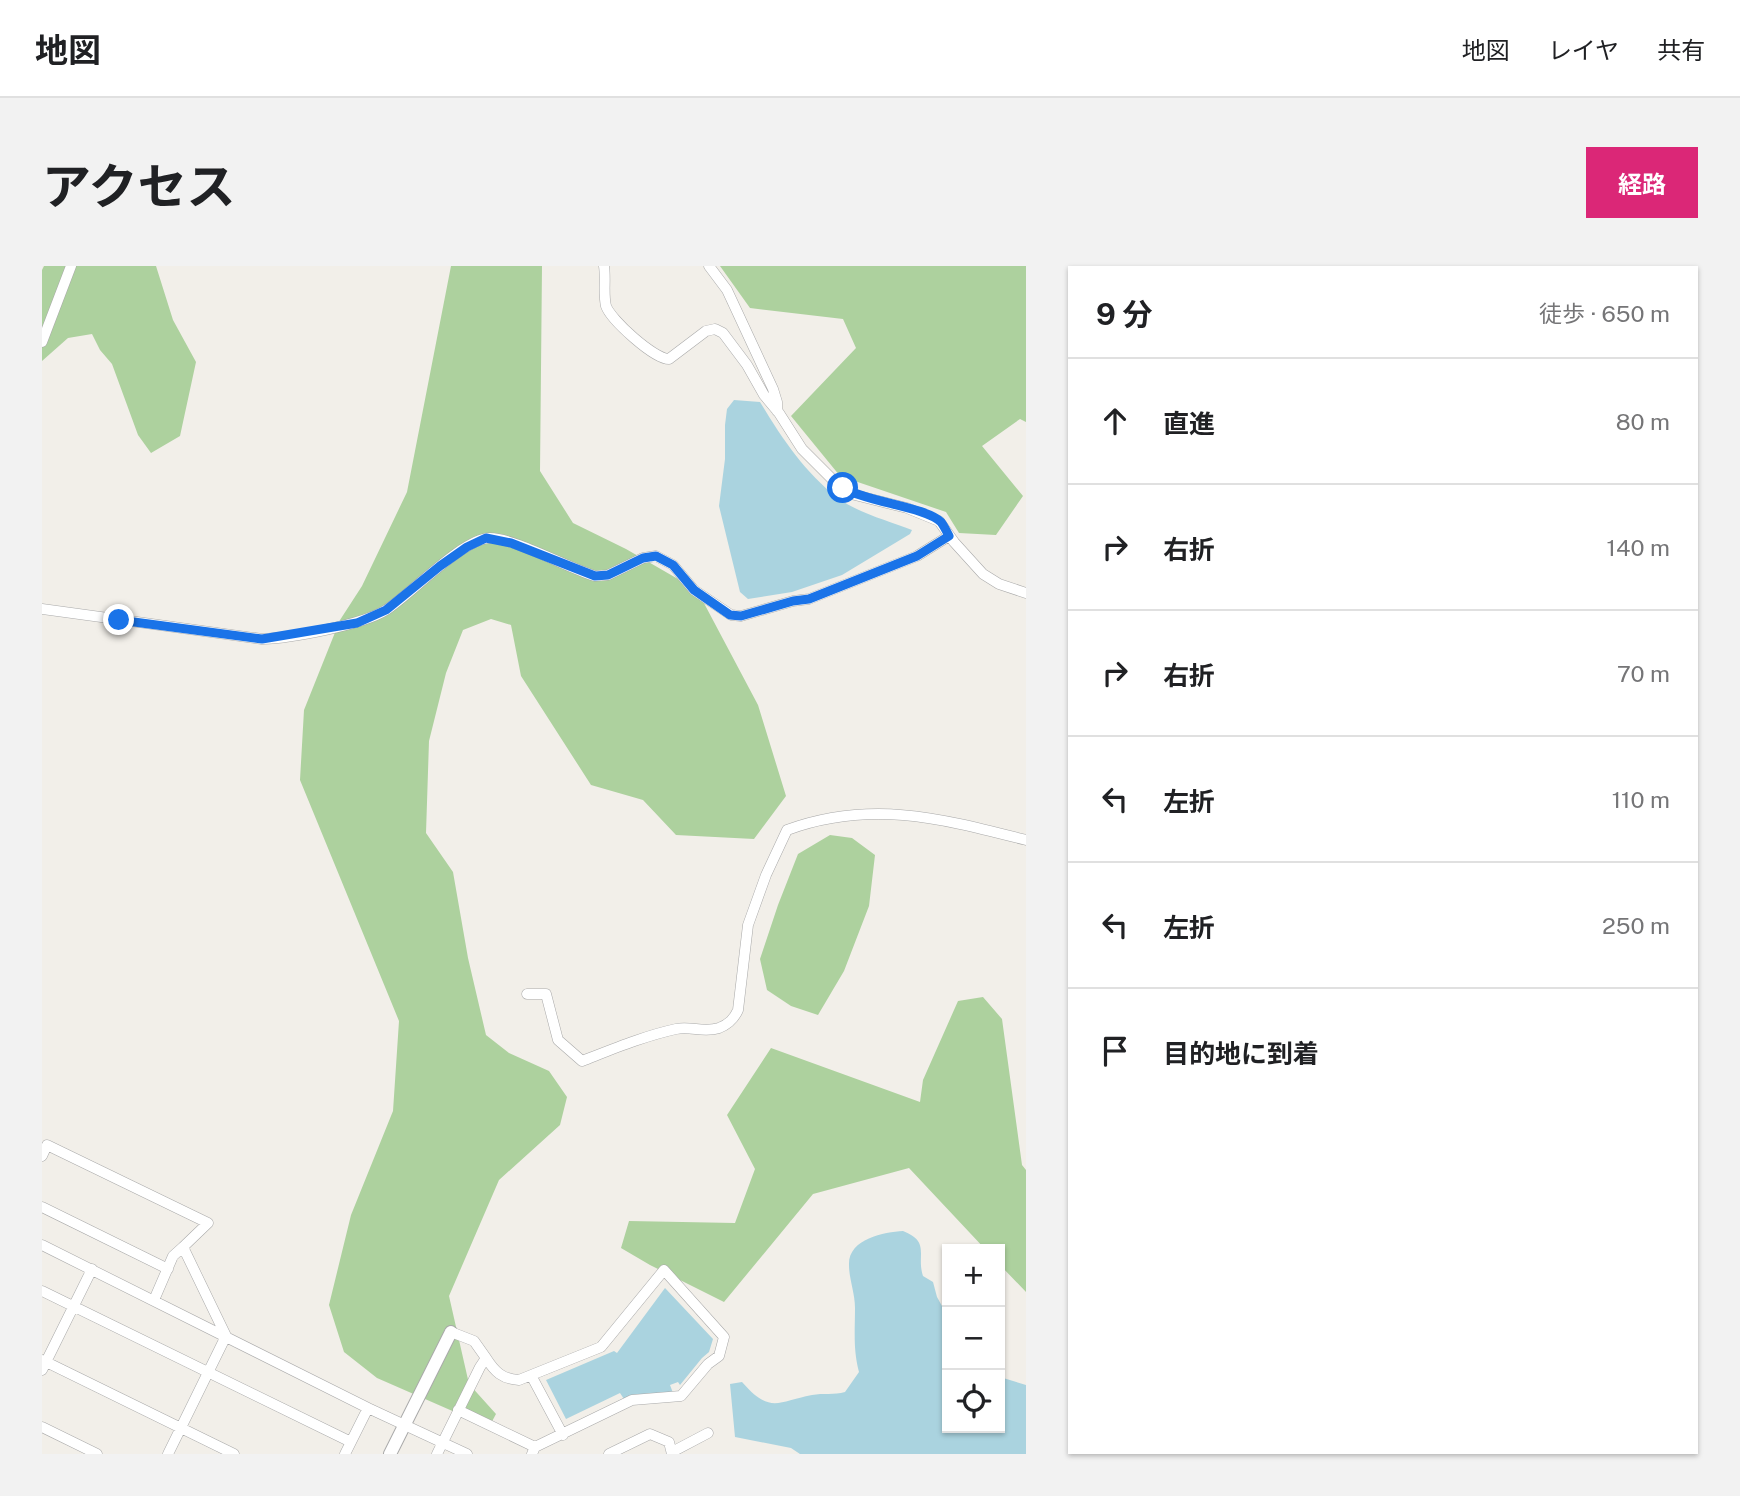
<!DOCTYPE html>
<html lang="ja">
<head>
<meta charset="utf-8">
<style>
  :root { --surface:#fff; --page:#f2f2f2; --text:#202124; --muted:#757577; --line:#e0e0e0; --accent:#db2777 }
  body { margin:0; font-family:"Public Sans","Noto Sans JP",sans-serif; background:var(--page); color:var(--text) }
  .controls { position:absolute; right:21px; bottom:21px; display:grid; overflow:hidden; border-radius:0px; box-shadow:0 2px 5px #0004 }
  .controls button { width:63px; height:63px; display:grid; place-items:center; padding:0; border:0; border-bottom:2px solid var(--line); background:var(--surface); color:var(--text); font:35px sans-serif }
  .stop { position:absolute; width:21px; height:21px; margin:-16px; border:5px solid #1a73e8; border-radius:50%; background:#fff }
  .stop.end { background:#1a73e8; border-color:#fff; box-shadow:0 2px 7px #0008 }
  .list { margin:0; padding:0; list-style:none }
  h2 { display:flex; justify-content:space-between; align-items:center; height:91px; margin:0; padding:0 28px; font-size:30px }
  h2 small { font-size:23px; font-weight:400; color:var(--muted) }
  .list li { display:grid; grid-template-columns:46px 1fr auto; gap:21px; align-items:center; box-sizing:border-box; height:126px; padding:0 28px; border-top:2px solid var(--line) }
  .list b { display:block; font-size:26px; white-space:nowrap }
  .list em { font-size:23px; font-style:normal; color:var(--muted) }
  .icon { flex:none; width:38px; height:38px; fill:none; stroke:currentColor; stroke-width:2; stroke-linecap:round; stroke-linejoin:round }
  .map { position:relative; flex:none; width:984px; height:1188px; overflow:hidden; border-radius:0px }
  header { display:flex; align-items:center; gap:42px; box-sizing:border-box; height:98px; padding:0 35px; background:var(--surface); border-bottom:2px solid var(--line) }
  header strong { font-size:33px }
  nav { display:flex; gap:38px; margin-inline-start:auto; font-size:24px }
  .intro { display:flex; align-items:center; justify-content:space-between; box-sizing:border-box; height:168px; padding:0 42px }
  h1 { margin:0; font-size:49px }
  .button { padding:18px 32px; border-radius:0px; background:var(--accent); color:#fff; font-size:24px; font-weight:700 }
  main { display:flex; gap:42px; padding:0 42px }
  aside { flex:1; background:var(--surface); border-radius:0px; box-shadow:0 2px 5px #0004 }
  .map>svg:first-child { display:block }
  .forest { fill:#add19e }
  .water { fill:#aad3df }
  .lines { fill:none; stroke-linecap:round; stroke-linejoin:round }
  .minor-casing { stroke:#a9a9a9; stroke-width:11 }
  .tertiary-casing { stroke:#a9a9a9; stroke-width:14 }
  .minor { stroke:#fff; stroke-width:10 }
  .tertiary { stroke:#fff; stroke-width:12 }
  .route { stroke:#1a73e8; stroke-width:9 }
</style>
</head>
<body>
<header>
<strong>地図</strong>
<nav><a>地図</a><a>レイヤ</a><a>共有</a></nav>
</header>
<div class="intro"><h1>アクセス</h1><a class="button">経路</a></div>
<main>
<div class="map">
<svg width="984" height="1188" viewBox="0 0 984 1188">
  <rect width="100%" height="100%" fill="#f2efe9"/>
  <!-- forest -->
  <path class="forest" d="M2,0h112l17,54 23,42 -16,74 -29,17 -13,-18 -26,-71 -12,-14 -8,-16 -24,4 -26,23v-91z
    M409,0h91l-2,205 33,52 53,26 71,41 61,115 28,91 -32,43 -78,-4 -33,-35 -52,-15 -70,-109 -10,-51 -20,-6 -28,11 -17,43 -17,68 -3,92 27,39 15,86 18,77 23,18 40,18 18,26 -7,28 -61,55 -50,116 20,88 27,30 -7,13 -112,-49 -33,-26 -15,-47 22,-90 42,-104 6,-90 -99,-241 4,-70 36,-90 22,-34 45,-94z
    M678,0h306v156l-6,-3 -38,27 41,50 -27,39 -37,-2 -13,-21 -106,-36 -49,-60 65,-68 -13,-29 -93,-11z
    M788,569l22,3 23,17 -6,51 -25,65 -26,44 -27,-9 -24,-16 -7,-31 18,-54 20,-51z
    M941,731l19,22 20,146 4,5v122l-26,-27v-16h-15l-76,-81 -96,26 -89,108 -74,-37 -29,-17 8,-27 106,2 20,-54 -28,-54 44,-67 149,54 3,-22 35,-79z"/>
  <!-- water -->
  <path class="water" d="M692,134l26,2c21,35 45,71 78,96 20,15 51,23 74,32l-2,4 -68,41 -50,17 -44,7 -8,-7 -21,-86 6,-47v-34l2,-16z
    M861,965c28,11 13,24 20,45l10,6 4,15 10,18v113h53v-51l26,8v69h-226l-9,-6 -56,-11 -5,-53 12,-2c28,32 35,20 70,13 11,-2 22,0 33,-3l14,-20c-6,-23 -4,-40 -4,-64 0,-15 -6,-29 -6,-43 -1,-26 35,-33 54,-34z
    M623,1022l48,51 -4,13 -7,6 -22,27 -2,-3 -8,3 3,8 -49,6 -4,-6 -54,26 -20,-39 68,-29 3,2z"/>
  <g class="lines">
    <!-- minor casing -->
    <g class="minor-casing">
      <path id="minor" d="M562,0c2,13 -1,28 2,40 5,14 48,53 63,53l37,-28 9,-2 8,4 24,32 17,30 15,18 23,36 30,30 23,16 52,13 32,13 15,21 29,32 16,10 27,9
        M667,0l18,24 46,99 4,13v9
        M0,76l29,-76
        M0,343l220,30c29,-1 100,-14 124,-29 24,-15 77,-72 104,-72 24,0 78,30 105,38l13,-1 35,-17 13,-2 17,9 21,25 37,25 10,1 52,-15 16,-2 108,-43 32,-20
        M485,728h19l12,46 24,21c31,-12 62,-25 94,-32 15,-3 28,4 43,-1 10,-4 15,-9 19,-18l10,-85 18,-50 21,-45c85,-31 156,-11 239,10
        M0,890l5,-11 161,78 -25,24 43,89 -58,118
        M0,941l126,62
        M0,979l326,163 99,46
        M0,1025l309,151
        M112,1034l19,-44 10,-9
        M409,1066l23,9 12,17
        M0,1094l192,94
        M0,1104l50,-101
        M490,1111l31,58
        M416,1144l77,37
        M0,1161l55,27
        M630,1186l36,-19
        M303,1188l23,-46
        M395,1188l43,-87 6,-9c9,14 16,21 33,22l82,-33 63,-77 60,67 -5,19 -11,8 -27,32 -49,4 -97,47 -3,7
        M567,1188l41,-20 19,8 3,12"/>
    </g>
    <!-- tertiary casing -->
    <g class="tertiary-casing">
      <path id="tertiary" d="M348,1188l61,-122"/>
    </g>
    <!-- minor -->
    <use href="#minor" class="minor"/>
    <!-- tertiary -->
    <use href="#tertiary" class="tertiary"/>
  </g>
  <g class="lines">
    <!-- route -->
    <path class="route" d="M77,354l143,19 95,-16 29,-13 54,-44 27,-19 19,-9 25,5 84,33 13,-1 35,-17 13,-2 17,9 21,25 36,25 11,1 52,-15 16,-2 108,-43 32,-20c-2,-4 -5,-10 -8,-14 -15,-15 -74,-20 -98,-34"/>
  </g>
</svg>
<div class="controls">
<button>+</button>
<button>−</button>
<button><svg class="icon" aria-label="locate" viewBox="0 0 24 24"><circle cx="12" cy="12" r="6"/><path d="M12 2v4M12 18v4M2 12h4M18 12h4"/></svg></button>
</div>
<div class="stop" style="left:801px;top:222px"></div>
<div class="stop end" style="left:77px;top:354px"></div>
</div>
<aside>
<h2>9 分<small>徒歩 · 650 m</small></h2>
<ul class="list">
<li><svg class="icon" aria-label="ahead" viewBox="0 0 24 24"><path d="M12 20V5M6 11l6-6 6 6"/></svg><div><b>直進</b></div><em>80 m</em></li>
<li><svg class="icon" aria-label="right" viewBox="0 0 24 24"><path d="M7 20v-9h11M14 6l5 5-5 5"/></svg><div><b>右折</b></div><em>140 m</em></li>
<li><svg class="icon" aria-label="right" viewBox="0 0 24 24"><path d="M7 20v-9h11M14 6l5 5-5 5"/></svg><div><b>右折</b></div><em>70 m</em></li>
<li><svg class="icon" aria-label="left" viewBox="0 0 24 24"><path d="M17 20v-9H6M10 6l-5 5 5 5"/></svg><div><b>左折</b></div><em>110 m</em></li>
<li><svg class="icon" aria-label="left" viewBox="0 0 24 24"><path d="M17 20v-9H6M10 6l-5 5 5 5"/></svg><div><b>左折</b></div><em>250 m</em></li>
<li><svg class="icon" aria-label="arrive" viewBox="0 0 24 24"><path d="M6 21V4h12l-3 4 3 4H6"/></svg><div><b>目的地に到着</b></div></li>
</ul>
</aside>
</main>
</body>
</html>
